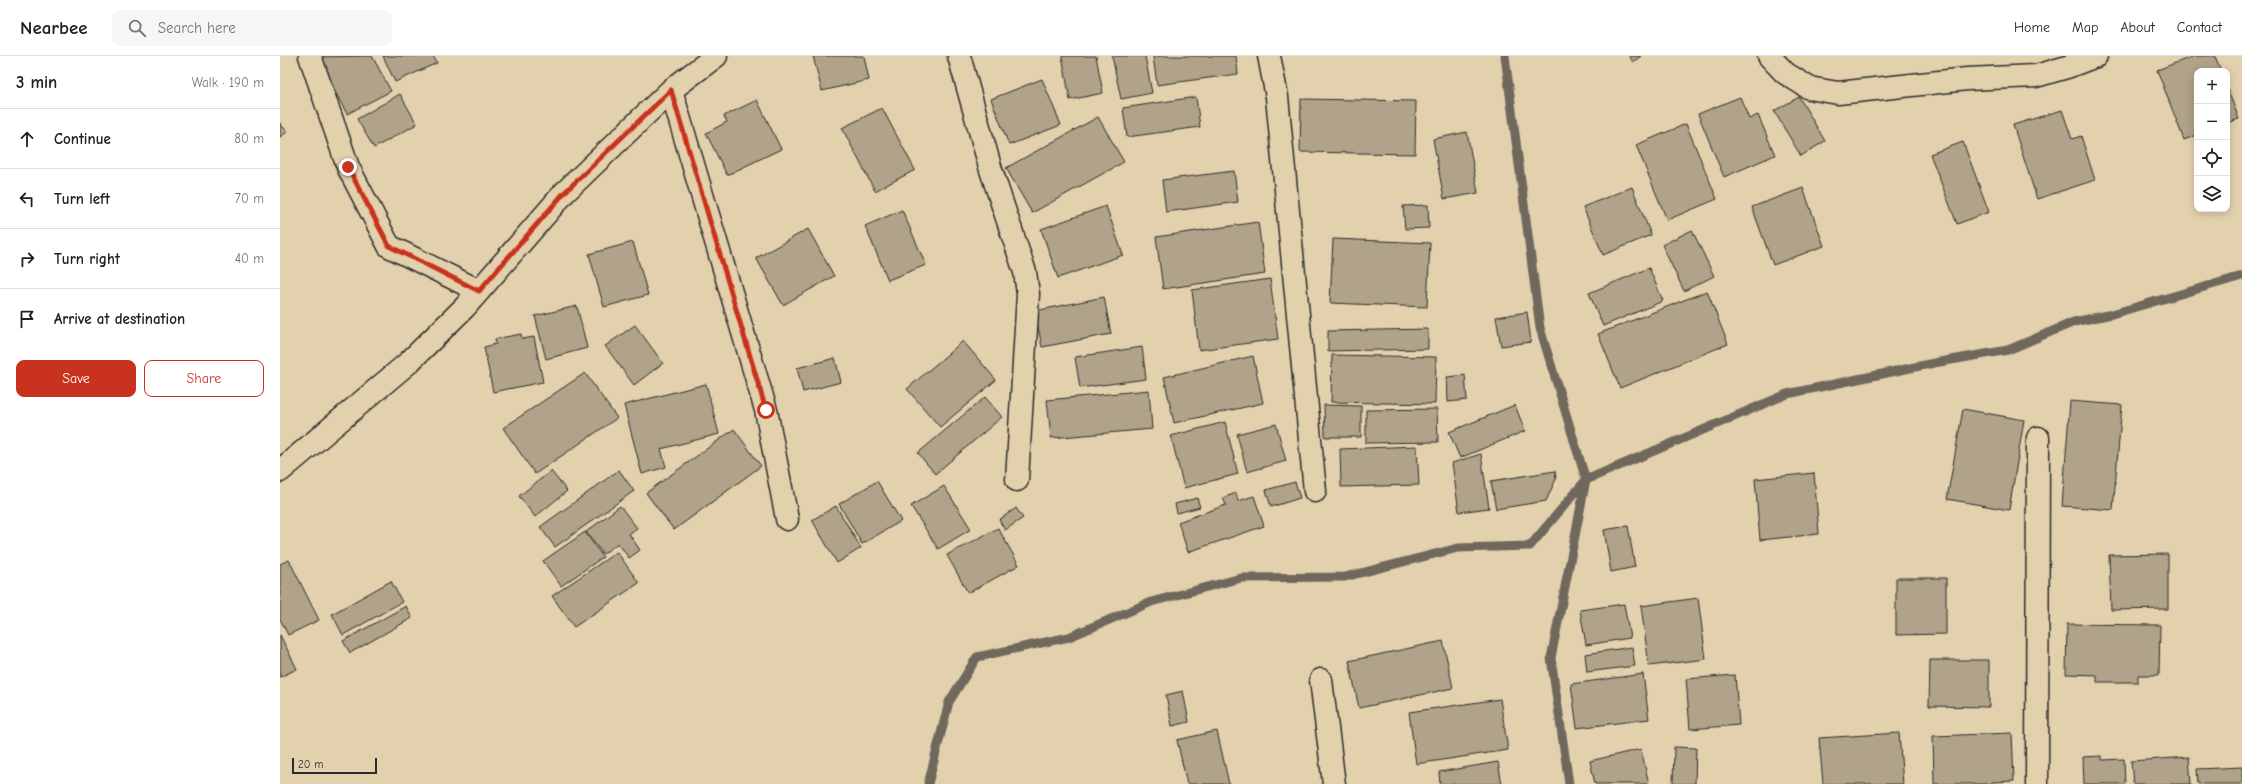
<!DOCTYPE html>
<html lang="en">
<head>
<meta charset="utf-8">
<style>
  :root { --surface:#fff; --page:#f6f6f6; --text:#202124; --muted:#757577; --line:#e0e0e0; --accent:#c8321e }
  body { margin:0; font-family:"Comic Neue",sans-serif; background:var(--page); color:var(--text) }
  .controls { position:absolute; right:12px; top:12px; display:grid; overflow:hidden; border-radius:8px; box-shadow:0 2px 10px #0003 }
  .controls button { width:36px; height:36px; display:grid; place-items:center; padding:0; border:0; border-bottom:1px solid var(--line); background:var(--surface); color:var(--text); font:20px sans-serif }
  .scale { position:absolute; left:12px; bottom:10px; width:85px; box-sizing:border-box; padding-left:4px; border:2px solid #2b2b2b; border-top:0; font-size:11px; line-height:14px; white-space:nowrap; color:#2b2b2b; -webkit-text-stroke:3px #e3d1ae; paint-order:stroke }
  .stop { position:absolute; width:12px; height:12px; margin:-9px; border:3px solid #c8321e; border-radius:50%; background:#fff }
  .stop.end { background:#c8321e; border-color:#fff; box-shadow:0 1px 4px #0008 }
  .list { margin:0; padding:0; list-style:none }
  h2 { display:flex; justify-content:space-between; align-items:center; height:52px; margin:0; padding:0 16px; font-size:17px }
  h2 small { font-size:13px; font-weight:400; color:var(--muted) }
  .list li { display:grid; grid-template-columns:26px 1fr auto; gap:12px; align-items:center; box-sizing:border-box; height:60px; padding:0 16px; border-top:1px solid var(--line) }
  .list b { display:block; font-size:15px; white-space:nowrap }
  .list em { font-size:13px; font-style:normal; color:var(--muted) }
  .actions { display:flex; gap:8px; padding:12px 16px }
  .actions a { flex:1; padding:9px 0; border:1px solid var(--accent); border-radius:8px; text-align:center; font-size:14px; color:var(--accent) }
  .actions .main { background:var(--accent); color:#fff }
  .icon { flex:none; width:22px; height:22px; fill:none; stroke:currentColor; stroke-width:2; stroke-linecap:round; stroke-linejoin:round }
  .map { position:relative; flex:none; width:1962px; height:728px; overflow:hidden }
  header { display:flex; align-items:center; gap:24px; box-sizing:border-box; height:56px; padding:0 20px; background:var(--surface); border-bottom:1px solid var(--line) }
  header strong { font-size:19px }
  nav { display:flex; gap:22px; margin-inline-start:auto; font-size:14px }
  .search { width:280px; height:36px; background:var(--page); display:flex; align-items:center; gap:10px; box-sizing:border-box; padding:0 14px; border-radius:8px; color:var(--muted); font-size:15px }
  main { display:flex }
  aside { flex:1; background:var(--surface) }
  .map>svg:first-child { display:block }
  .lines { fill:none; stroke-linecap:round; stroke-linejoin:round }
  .stream { stroke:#6f685c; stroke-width:9 }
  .building { fill:#b0a38a; stroke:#2b2b2b }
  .minor-casing { stroke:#2b2b2b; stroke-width:25 }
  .minor { stroke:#e3d1ae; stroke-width:22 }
  .route { stroke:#c8321e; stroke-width:5 }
</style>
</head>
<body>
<header>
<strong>Nearbee</strong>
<div class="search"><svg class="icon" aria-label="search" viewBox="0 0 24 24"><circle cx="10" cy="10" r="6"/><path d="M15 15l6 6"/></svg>Search here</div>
<nav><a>Home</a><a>Map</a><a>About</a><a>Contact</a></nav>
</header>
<main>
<aside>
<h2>3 min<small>Walk · 190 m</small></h2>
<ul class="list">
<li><svg class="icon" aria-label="ahead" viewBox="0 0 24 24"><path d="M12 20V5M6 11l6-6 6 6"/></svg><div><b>Continue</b></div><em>80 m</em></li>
<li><svg class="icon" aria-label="left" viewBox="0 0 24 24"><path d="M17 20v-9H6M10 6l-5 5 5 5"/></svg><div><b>Turn left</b></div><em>70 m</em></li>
<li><svg class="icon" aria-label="right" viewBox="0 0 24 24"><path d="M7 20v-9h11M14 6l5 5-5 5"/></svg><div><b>Turn right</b></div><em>40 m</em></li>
<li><svg class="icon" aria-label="arrive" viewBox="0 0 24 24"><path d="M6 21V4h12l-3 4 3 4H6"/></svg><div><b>Arrive at destination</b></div></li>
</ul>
<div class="actions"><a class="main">Save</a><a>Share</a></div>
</aside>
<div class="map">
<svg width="1962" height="728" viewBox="0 0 1962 728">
  <rect width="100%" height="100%" fill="#e3d1ae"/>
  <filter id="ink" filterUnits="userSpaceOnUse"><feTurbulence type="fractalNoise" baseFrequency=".025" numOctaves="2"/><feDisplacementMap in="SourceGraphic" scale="8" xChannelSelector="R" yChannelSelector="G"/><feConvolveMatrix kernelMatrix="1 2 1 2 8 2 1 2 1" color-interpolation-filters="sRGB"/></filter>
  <g filter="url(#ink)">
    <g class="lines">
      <!-- stream -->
      <path class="stream" d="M1225,0l35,272 46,152 -35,178 18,126
        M648,728l21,-82 28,-45 92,-20 82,-35 90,-24 104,-1 113,-29 72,-2 56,-66 201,-86 147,-31 74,-13 66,-28 38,-8 130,-38"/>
    </g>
    <!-- building -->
    <path class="building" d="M92,0l19,35 -44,23 -31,-57z
      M103,0h50l4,7 -42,19z
      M533,0h51l5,24 -47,11z
      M782,0h34l7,37 -33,7z
      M832,0h33l7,37 -31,6z
      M873,0h83l2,18 -81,11z
      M1349,0h12l-8,6z
      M1914,0h21l6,15h-24v64l-13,5 -27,-70z
      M762,23l19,46 -52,20 -18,-46z
      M1947,32l12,31 -12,4z
      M120,38l17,30 -43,24 -17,-29z
      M916,41l4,30 -73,10 -4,-29z
      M1460,41l9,22 9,-4 17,40 -51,22 -26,-63z
      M1519,41l26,44 -24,15 -27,-45z
      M1021,43l115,2 -1,53 -115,-2z
      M477,44l24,49 -54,26 -21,-42 21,-11 -3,-6z
      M602,52l33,62 -40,21 -33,-63z
      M1782,54l10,29 9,-3 14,44 -58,19 -24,-74z
      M818,61l26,45 -92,51 -26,-45z
      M0,67l7,9 -7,5z
      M1406,68l31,75 -50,21 -31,-75z
      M1187,76l11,61 -34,6 -11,-60z
      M1683,86l26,70 -32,12 -27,-70z
      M954,115l4,31 -72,10 -4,-32z
      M1352,131l19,48 -48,20 -20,-48z
      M1523,132l21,58 -51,19 -21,-58z
      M1148,149l1,23 -24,1 -2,-23z
      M826,150l17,49 -65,23 -17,-49z
      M622,154l24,55 -38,15 -23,-54z
      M978,166l7,52 -102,15 -7,-52z
      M528,173l26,47 -51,29 -27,-47z
      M1412,174l22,46 -30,15 -22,-46z
      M1053,183l97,4 -3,64 -97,-4z
      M353,186l15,53 -44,12 -15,-53z
      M1369,212l14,33 -60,25 -14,-33z
      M990,223l8,60 -79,11 -7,-60z
      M1427,235l21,53 -108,44 -22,-54z
      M824,241l7,37 -69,13 -7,-36z
      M297,250l10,42 -41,11 -11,-43z
      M1247,256l4,30 -30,4 -5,-29z
      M355,269l28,38 -29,22 -29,-39z
      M1148,273v20l-100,2v-20z
      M241,278l1,5 12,-2 9,45 -50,10 -9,-45 12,-3 -1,-5z
      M683,285l33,39 -56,47 -33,-38z
      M862,291l4,32 -66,9 -5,-31z
      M1052,299l104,2 -1,47 -104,-2z
      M973,300l10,47 -89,20 -10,-46z
      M555,302l6,24 -38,10 -6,-24z
      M305,317l32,45 -82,56 -32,-46z
      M1185,319l2,25 -19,2 -1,-25z
      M426,328l13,50 -58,15 5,18 -24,7 -18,-69z
      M869,334l3,39 -101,9 -4,-38z
      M705,341l17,20 -67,57 -17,-21z
      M1790,345l52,4 -9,105 -51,-4z
      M1044,349l37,1v31h-36z
      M1235,349l10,26 -65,27 -11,-26z
      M1157,353l1,33 -72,1v-33z
      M1683,353l61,11 -15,90 -62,-11z
      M945,366l13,52 -54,14 -13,-52z
      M996,368l10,37 -39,11 -10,-38z
      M454,373l27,37 -87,64 -28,-37z
      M1137,390l2,39 -78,2 -1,-38z
      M1201,398l8,54 -30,4 -7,-49z
      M339,414l15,21 -79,56 -15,-20z
      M271,415l16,20 -32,26 -16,-21z
      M1275,415l1,8 -10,22 -50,8 -5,-28z
      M1534,417l5,61 -59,6 -5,-61z
      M597,425l24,40 -39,23 -23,-40z
      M1015,426l5,16 -29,9 -5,-17z
      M664,430l27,43 -33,20 -27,-43z
      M956,437l2,8 16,-5 10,30 -76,26 -10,-30 48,-17 -3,-7z
      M917,442l3,9 -23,6 -2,-9z
      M340,450l17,22 -8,6 11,16 -11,8 -11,-15 -15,11 -17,-22z
      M556,450l25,42 -24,15 -25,-43z
      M736,452l7,10 -18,12 -6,-10z
      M1348,470l7,41 -24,5 -7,-42z
      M718,472l21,37 -51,28 -21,-38z
      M305,476l18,25 -42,29 -18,-25z
      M337,496l22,31 -65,44 -22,-31z
      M1888,498v55l-57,1 -2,-55z
      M9,504l30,60 -31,15 -8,-16v-55z
      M1616,522h50v56l-50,1z
      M111,525l11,21 -59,33 -11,-21z
      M1418,542l8,61 -57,7 -8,-60z
      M1344,548l6,34 -44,7 -6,-35z
      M126,550l6,12 -62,35 -7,-12z
      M1787,568l93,1 -1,50h-21v7h-41v-7l-31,-1z
      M0,579l17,34 -17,8z
      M1163,585l10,47 -94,20 -10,-47z
      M1352,591l3,19 -48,6 -2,-18z
      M1650,604h59v47l-60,-1z
      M1363,618l6,45 -72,9 -6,-44z
      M1455,619l4,50 -49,4 -4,-50z
      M903,635l6,31 -17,4 -6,-31z
      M1220,643l8,51 -92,14 -7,-52z
      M937,675l12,53h-42l-10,-44z
      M1619,677l4,51h-80l-4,-46z
      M1732,677l2,48 -22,1v2h-58l-1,-48z
      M1394,691l22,1 -1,36h-22z
      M1361,693l8,35h-54l-5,-23z
      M1822,700v4l22,-1 1,25h-41l-1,-27z
      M1909,701l2,27h-58l-2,-23z
      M1218,706l4,22h-62l-1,-12z
      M1962,711v17h-44l-1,-15z"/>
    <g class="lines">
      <!-- minor casing -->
      <g class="minor-casing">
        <path id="minor" d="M30,0l38,111 41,79 90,45
          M679,0l32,114 34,102 3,22 -11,186
          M989,0l8,41 38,394
          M1489,0l16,17 24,15 29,5 129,-14 69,-3 31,-9 29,-11
          M391,34l95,320 21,109
          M0,415l128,-108 57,-56 99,-114 107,-103 45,-34
          M1041,624l13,104
          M1757,728l1,-346"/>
      </g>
      <!-- minor -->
      <use href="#minor" class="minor"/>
    </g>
  </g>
  <g class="lines" filter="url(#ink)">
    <!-- route -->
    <path class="route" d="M68,111l41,79 90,45 85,-98 107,-103 95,320"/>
  </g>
</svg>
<div class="controls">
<button>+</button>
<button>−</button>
<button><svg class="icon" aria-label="locate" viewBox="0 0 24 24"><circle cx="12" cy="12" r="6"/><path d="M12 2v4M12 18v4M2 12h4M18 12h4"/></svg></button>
<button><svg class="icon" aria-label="layers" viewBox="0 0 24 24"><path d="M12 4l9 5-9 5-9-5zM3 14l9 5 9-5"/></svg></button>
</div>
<div class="scale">20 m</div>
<div class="stop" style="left:486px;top:354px"></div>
<div class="stop end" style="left:68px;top:111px"></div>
</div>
</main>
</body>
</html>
